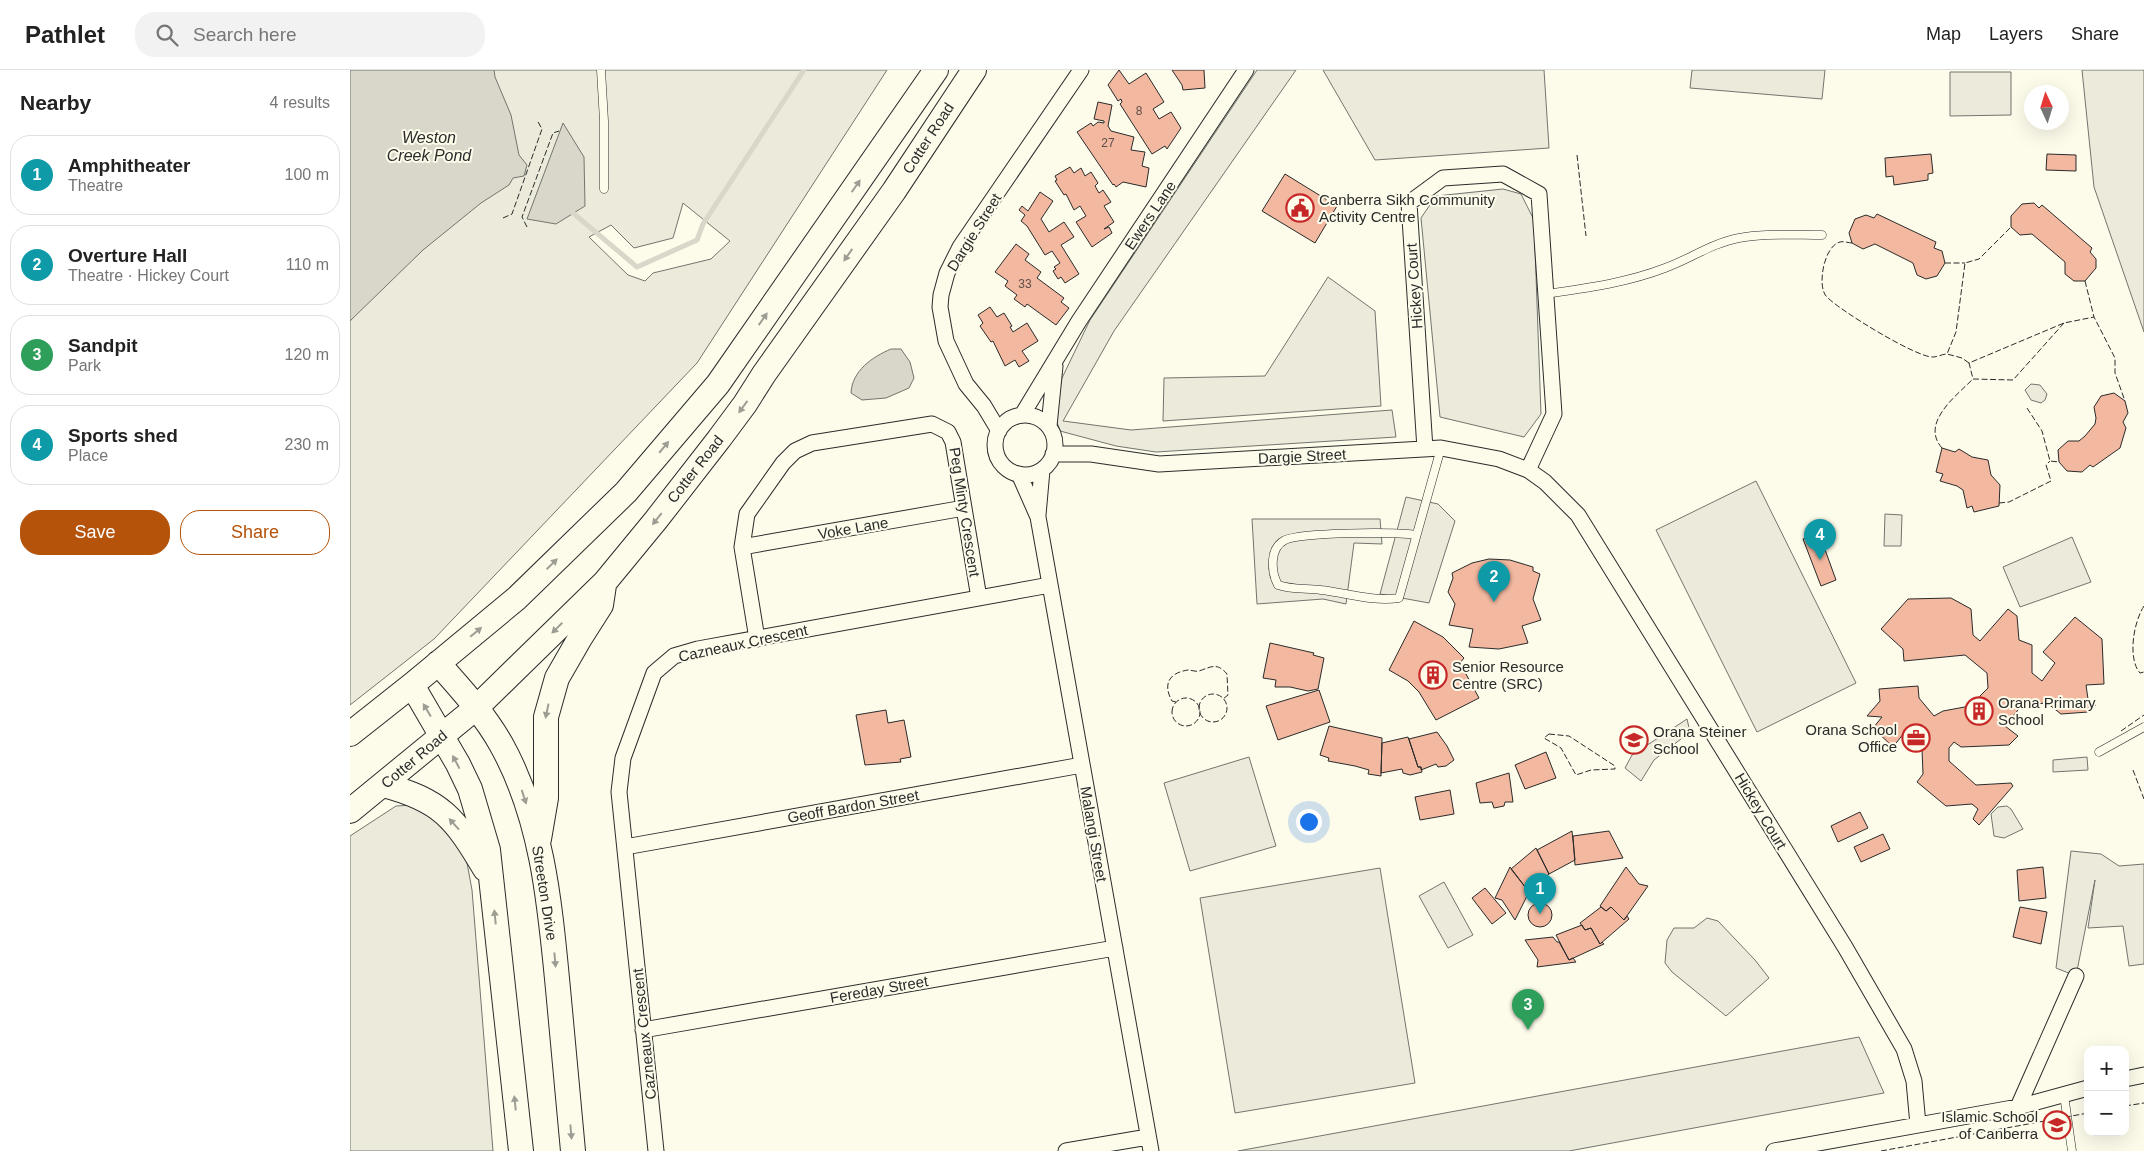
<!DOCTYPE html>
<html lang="en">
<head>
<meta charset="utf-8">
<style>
  :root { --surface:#fff; --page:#f2f2f2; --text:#222; --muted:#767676; --line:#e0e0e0; --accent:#b45309 }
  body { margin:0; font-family:Helvetica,sans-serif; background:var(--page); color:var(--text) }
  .controls { position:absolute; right:15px; bottom:15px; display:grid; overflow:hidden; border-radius:10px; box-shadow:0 5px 20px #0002 }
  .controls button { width:45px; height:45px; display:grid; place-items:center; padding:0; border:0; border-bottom:1px solid var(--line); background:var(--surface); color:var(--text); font:25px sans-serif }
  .compass { position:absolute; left:1674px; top:15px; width:45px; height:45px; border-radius:50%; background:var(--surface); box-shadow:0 5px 20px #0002; rotate:356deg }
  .you { position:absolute; left:958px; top:751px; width:18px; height:18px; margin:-12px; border:4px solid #fff; border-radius:50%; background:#1a73e8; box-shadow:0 0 0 8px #1a73e833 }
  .badge { display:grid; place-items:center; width:32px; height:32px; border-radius:50%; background:var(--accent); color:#fff; font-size:16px; font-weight:700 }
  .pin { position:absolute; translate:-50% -41px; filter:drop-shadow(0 1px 2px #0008) }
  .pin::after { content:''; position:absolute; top:26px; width:18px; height:15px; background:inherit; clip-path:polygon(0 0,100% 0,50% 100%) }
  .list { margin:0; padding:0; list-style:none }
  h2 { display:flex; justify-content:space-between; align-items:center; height:65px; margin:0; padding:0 20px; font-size:21px }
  h2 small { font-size:16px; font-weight:400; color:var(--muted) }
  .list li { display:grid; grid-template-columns:32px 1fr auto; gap:15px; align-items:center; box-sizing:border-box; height:80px; margin:0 10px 10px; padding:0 10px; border:1px solid var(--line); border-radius:20px }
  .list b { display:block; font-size:19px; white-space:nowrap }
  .list p { margin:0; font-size:16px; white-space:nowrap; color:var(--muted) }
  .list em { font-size:16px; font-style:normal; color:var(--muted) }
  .actions { display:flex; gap:10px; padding:15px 20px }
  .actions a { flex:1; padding:11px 0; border:1px solid var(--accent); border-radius:20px; text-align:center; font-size:18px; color:var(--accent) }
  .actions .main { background:var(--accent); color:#fff }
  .icon { flex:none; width:28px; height:28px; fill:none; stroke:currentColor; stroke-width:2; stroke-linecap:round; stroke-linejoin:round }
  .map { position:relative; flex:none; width:1794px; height:1081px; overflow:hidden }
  header { display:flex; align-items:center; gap:30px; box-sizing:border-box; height:70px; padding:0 25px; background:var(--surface); border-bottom:1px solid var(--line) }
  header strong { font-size:24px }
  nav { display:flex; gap:28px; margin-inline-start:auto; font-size:18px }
  .search { width:350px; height:45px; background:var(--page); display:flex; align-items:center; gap:12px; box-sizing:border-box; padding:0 18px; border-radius:20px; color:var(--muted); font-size:19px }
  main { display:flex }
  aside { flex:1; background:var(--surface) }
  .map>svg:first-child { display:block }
  .green { fill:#ecebdb; stroke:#74746e; fill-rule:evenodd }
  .parking { fill:#eceadb; stroke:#74746e }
  .water { fill:#d8d7c9; stroke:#74746e }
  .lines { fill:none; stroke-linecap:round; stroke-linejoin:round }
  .stream { stroke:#d8d7c9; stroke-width:5 }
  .building { fill:#f2b8a0; stroke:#2b2b2b }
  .lane-casing { stroke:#2b2b2b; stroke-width:9 }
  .street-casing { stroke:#2b2b2b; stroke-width:17 }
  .primary-casing { stroke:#2b2b2b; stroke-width:26 }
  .lane { stroke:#fdfbea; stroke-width:8 }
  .street { stroke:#fdfbea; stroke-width:15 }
  .primary { stroke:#fdfbea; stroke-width:24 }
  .fence { stroke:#2b2b2b; stroke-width:1; stroke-dasharray:6 2.5; stroke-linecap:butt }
  .oneway { fill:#9e9d94 }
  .labels { text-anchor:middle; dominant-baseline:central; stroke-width:4; stroke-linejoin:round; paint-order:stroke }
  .number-label { font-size:12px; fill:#5d4e48 }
  .street-label { font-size:15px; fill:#2b2b2b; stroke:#fdfbea }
  .poi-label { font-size:15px; fill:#2b2b2b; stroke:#fdfbea; text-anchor:start }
  .water-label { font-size:16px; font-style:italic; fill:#2b2b2b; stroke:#fdfbea }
</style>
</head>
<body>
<header>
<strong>Pathlet</strong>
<div class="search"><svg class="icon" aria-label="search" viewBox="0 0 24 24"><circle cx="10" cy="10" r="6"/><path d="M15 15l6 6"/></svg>Search here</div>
<nav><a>Map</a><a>Layers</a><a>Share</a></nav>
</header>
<main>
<aside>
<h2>Nearby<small>4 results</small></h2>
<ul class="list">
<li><span class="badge" style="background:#0f9aa8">1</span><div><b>Amphitheater</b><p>Theatre</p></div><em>100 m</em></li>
<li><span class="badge" style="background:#0f9aa8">2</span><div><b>Overture Hall</b><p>Theatre · Hickey Court</p></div><em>110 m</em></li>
<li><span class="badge" style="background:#2e9e5b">3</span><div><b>Sandpit</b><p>Park</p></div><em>120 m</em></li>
<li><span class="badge" style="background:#0f9aa8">4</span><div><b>Sports shed</b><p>Place</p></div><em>230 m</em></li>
</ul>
<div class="actions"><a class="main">Save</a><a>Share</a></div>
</aside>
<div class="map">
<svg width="1794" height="1081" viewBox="0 0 1794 1081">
  <rect width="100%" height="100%" fill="#fdfbea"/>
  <!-- green -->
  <path class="green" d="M0,0h537l-190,293 -263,276 -84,66zM333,133l47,38 -19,18 -58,14 -8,8 -17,-6 -39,-38 22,-12 23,23 39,-10z
    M907,0h39l-182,261 -51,90 68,9 261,-20 4,27 -240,15 -40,-6 -56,-15 -6,-17 8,-36 28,-58z
    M973,0h221l5,78 -174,12z
    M1732,0h62v262l-50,-145z
    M1681,314l9,1 7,9 -2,6 -4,3 -10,-3 -6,-10z
    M1406,411l100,202 -99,49 -101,-202z
    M1535,444l17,1 -1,31h-17z
    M1722,467l19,45 -71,25 -17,-40z
    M899,687l27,89 -86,25 -26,-88z
    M64,735l28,21 23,26 7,38 21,261h-143v-315l46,-30z
    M1657,736l4,3 12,20 -19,9 -10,-2 -3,-22 7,-7z
    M1030,798l35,215 -180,30 -35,-215z
    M1094,812l29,53 -25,13 -29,-52z
    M1509,967l25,56 -315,58h-331z"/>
  <!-- parking -->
  <path class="parking" d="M1342,0h133l-3,29 -132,-11z
    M1600,2h61v43l-61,1z
    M1153,119l18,5 13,26 7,194 -17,23 -84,-20 -19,-199 15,-22z
    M978,207l47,34 6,95 -218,15 1,-43 101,-2z
    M1056,427l32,7 17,17 -26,82 -49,-9z
    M902,449h128l2,25 -28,-1 -8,61 -23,-5 -66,5z
    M1337,649l3,13 -36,28 -13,21 -16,-13 7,-13z
    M1737,687l1,13 -35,2v-12z
    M1721,781l30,3 18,12 25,-2v100l-15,2 -6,-40 -35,2 7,-48 -19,96 -20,-8z
    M1357,848l11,3 37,39 14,18 -43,38 -54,-44 -7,-9 2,-23 7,-12h20z"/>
  <!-- water -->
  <path class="water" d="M0,0h144l1,7 16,38 8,40 8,10 -3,11 -11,2 -4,7 -28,18 -58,47 -73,71z
    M213,53l21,34 1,49 -29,18 -29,-5z
    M541,279h10l9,13 4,16 -5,10 -23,10 -24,2 -11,-7c1,-22 21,-36 40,-44z"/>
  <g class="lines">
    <!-- stream -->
    <path class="stream" d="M223,143l64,54 60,-27 6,-16 101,-154"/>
  </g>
  <!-- building -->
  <path class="building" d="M769,0l10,14 17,-11 18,29 -11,7 6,10 12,-7 10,16 -14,21 -2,-3 -13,8 -32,-50 2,-2 -1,-3 -3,2 -10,-16z
    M822,0h32l1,18 -22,2 -1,-5z
    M748,32l14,3 -4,21 3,5 23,6 -3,13 14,2 -3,14 7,2 -3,19 -23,-5 -7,5 -2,-3 -1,1 -36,-53 14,-9 2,3 5,-4 6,1v-2l-10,-2z
    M1581,84l2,19 -5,1v6l-34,5 -1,-9 -7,1 -1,-19z
    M1697,84l29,1v16l-30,-1z
    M720,97l4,6 7,-5 4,8 6,-4 7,11 -3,3 4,7 4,-3 8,12 -7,4 10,16 -10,7 5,-2 3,6 -20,14 -16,-25 10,-6 -6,-10 -6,4 -8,-16 -2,1 -9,-14 2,-1 -2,-4z
    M935,104l52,32 -22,37 -53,-32z
    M690,122l13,9 -12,18 8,13 15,-10 10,15 -13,8 18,29 -14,9 -4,-6 -3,2 -5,-8 3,-2 -2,-2 6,-4 -8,-12 -7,4 -18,-29 -6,-5 4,-6 -6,-5 3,-4 6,5z
    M1684,133l5,5 3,-3 50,43 -2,4 6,7v9l-11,13h-11l-9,-7v-12l-33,-28 -12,1 -9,-8v-11l11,-12z
    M1527,144l59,28 -2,6 8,3 3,12 -8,13 -11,3 -9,-4 -4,-12 -38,-19 -12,5 -11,-6 -3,-10 6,-14 11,-4 8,3z
    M666,174l13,10 -4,6 16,12 -4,6 27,20 -3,4 8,6 -13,17 -29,-21 -2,3 -11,-8 3,-4 -12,-9 3,-5 -13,-9z
    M640,237l7,10 7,-4 8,13 -2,1 3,5 14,-9 11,18 -16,10 7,10 -10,6 -4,-7 -10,6 -12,-25 -2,1 -11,-16 3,-3 -5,-8z
    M1764,323l11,8 3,12 -5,9 3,6 -6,20 -27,19 -3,-2 -8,7 -15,-1 -8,-9 -1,-12 10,-9h11l6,-5 10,-12 1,-6 -2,-11 7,-11z
    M1592,378l13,4 4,-3 13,8 16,3 3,15 9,10 -1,21 -25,6 -2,-6 -5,2 -4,-18 -6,-4 -17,-5 3,-7 -7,-2z
    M1469,463l17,47 -15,6 -18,-47z
    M1139,489l21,1 23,7v4l7,3 -7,25 8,21 -19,6 6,17 -29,6 -30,-2 4,-18 -24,-4 6,-21 -7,-12 5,-14 -1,-5 20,-10z
    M1601,528l20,11 2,26 7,6 28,-32 9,7 2,24 13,5v28l10,8 13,-18 -12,-11 32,-35 27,22 2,45 -18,1 2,14 8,6 -8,7 -27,2 -14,-11 -25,2 -17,21 13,10 -9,9 -48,2 -7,-5 -5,6v13l27,24 35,-2 2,3 -34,39 -6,-6 5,-10 -6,-5 -26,2 -29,-24 6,-8 -1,-25 -18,-16 -11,14 -20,-19 9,-11 -15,-1 13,-15 -1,-12 39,-3 1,12 15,18 9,-5 27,-5 18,-18 -1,-15 -22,-18 -61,6 -1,-12 -22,-20 27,-30z
    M1064,551l29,16 21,21 -4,5 19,35 -43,22 -17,-28 -11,-11 -19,-11z
    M920,573l44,10 -1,2 11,3 -6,31 -10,2 -18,-4h-15l1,-7 -13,-2z
    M969,620l11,32 -52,18 -12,-34z
    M536,640l2,13 16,-3 7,37 -11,2 1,3 -36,3 -9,-50z
    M979,656l53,12 -1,38 -13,-2 1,-4 -14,-4 -27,-5 1,-3 -9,-3z
    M1087,662l10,14 7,14 -8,6 -8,1 -2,-3 -15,6v-3h-3l-9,-28z
    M1058,667l10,30h3l1,5 -12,3 -7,-2 -1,-4 -21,4 1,-30z
    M1196,682l10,26 -31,11 -10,-24z
    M1159,703l4,29h-8l-1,4 -10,2 -2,-6 -12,1 -4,-20z
    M1100,720l4,24 -34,6 -5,-23z
    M1510,742l8,16 -30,14 -7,-16z
    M1222,761l3,29 -26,14 -12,-24z
    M1259,761l14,27 -48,7 -2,-29z
    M1533,764l7,15 -29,13 -7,-15z
    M1186,778l13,26 -20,18 -18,-23z
    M1160,797l19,25 -14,28 -13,-20 -7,-2z
    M1276,797l13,17 9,2 -24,34 -13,-13 -5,4 -6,-5z
    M1693,797l3,31 -27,3 -2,-31z
    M1135,818l21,25 -14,11 -20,-26z
    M1178 845a12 12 0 1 1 24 0a12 12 0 1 1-24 0Z
    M1251,837l5,4 5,-4 13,13 3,-4 2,3 -29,25 -9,-16 -6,2 -5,-7z
    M1670,837l27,5 -6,32 -28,-7z
    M1232,855l3,5 6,-2 9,16 2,-2 2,2 -35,16 -13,-25z
    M1203,867l4,5h2l10,18 4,-2 3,4 -39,5 1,-7 -13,-20z"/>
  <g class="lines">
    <!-- lane casing -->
    <g class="lane-casing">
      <path id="lane" d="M251,0l3,51v68
        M1196,224c40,-6 80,-11 119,-26 25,-9 47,-25 74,-30 27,-5 56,-3 83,-3
        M1066,465c-21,-3 -113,-3 -131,5 -16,8 -14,32 -7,45 14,5 29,3 43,5 26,3 52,12 78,8l42,-150
        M1749,682l45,-25
        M1714,1025l8,56"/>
    </g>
    <!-- street casing -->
    <g class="street-casing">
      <path id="street" d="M672,345l57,-94 167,-251
        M645 375a30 30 0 1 1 60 0a30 30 0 1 1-60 0Z
        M699,356l6,-60
        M649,361l-15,-25 -18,-22 -20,-43 -6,-34 1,-12 6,-22 13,-26 121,-177
        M1075,379l-16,-246 34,-25 60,-4 36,20 15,220 -26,56
        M703,384h38l68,10 282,-16 58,11 29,11 17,12 33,33 267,432 59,102 10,32 4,44
        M669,404l19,43 113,634
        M688,445l4,-45
        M392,477l222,-39
        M407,569l-15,-92 5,-33 36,-51 12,-12 17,-8 120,-19 16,8 5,10 26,156
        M275,777l457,-82
        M293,960l472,-82
        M1775,1009l19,-4
        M1668,1037l58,-131
        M306,1081l-37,-359 4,-34 31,-85 20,-17 24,-7 352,-64
        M716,1081l82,-14
        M1424,1081l244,-44 70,-19"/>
    </g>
    <!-- primary casing -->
    <g class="primary-casing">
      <path id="primary" d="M88,593c23,26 46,51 63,81 42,75 49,162 57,245 5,54 10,108 15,162
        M62,615l46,79 12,25 18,61 33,301
        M0,664l62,-49 105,-87 109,-106 92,-108 218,-314
        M33,715c58,15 72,33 102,84
        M0,741l127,-104 128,-125 51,-62 63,-81 26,-35 19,-30 130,-183 80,-121
        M189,769l7,-41v-81l11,-39 23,-40 21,-33 3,-20"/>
    </g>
    <!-- lane -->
    <use href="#lane" class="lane"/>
    <!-- street -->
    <use href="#street" class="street"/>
    <!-- primary -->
    <use href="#primary" class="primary"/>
    <!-- fence -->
    <path class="fence" d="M1227,85l9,81
      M153,148l9,-4 30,-85 -5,-9
      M177,157l-5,-10 31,-84 6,-2
      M1502,173c-3,0 -8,-2 -12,-1 -16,4 -23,43 -14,54 11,13 91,62 107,61 4,0 10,-3 14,-3
      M1595,193h20
      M1735,211l9,36
      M1714,253l-51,57 -40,-1 -4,-16 95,-40 30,-6 21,41v15l10,28
      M1619,293l-7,-5 -15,-4 9,-22 9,-69 14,-4 32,-32
      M1677,338l15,23 8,30 9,1
      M1592,378c-22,-25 14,-52 31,-69
      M1649,433l10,-1 42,-21 -5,-16 4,-4
      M1794,536c-10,15 -17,52 -4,67l4,-1
      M849 638a14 14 0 1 1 28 0a14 14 0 1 1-28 0Z
      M822 642a14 14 0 1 1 28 0a14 14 0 1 1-28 0Z
      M826,632l-4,-1c-9,-16 -4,-28 16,-31 3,0 8,2 11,1 12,-4 18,-9 28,3l1,21 -5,4
      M1771,661l23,-16
      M1199,664l20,2 46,30v3l-24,1 -15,5 -15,-27 -17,-10z
      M1783,700l11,29
      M1775,1036l19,-3
      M1531,1081l207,-38"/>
  </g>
  <!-- one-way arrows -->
  <defs><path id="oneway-solid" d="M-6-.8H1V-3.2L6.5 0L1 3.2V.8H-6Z" transform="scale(1.25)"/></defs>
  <g class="oneway">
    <use href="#oneway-solid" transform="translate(506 116) rotate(-55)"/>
    <use href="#oneway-solid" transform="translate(498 185) rotate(125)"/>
    <use href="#oneway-solid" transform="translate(413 249) rotate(-55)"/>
    <use href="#oneway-solid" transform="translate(393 337) rotate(126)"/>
    <use href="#oneway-solid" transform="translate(314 377) rotate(-50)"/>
    <use href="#oneway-solid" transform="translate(307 449) rotate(129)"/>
    <use href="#oneway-solid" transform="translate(202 494) rotate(-44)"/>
    <use href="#oneway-solid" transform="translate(207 558) rotate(135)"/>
    <use href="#oneway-solid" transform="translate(126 562) rotate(-40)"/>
    <use href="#oneway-solid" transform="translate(77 640) rotate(-121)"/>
    <use href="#oneway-solid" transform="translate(197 641) rotate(102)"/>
    <use href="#oneway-solid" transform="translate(106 692) rotate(-118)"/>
    <use href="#oneway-solid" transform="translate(174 727) rotate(72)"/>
    <use href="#oneway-solid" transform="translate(104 754) rotate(-132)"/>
    <use href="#oneway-solid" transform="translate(145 847) rotate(-96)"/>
    <use href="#oneway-solid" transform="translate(205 890) rotate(85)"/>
    <use href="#oneway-solid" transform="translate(165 1033) rotate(-96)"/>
    <use href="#oneway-solid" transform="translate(221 1062) rotate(85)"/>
  </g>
  <!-- icons -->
  <defs>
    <g id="civic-ring" transform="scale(1.4375)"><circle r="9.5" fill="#fdfbea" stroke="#c62828" stroke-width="1.5"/><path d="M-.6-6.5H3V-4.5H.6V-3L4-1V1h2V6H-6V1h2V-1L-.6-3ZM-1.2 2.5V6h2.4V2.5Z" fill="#c62828"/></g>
    <g id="building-ring" transform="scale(1.4375)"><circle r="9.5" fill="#fdfbea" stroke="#c62828" stroke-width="1.5"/><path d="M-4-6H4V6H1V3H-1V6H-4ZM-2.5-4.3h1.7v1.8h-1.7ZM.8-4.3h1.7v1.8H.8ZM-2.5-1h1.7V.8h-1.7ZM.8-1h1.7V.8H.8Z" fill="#c62828"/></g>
    <g id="office-ring" transform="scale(1.4375)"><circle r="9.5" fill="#fdfbea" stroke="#c62828" stroke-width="1.5"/><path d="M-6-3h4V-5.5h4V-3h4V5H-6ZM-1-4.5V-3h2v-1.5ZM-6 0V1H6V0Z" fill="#c62828"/></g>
    <g id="school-ring" transform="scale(1.4375)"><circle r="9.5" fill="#fdfbea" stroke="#c62828" stroke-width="1.5"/><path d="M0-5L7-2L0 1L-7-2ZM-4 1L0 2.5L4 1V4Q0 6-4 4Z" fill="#c62828"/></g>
  </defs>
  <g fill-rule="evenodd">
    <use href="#civic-ring" x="950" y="138"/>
    <use href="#building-ring" x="1083" y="605"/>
    <use href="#building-ring" x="1629" y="641"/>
    <use href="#office-ring" x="1566" y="668"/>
    <use href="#school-ring" x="1284" y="670"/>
    <use href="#school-ring" x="1707" y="1055"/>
  </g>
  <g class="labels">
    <!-- number labels -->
    <g class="number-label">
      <text x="789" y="41">8</text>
      <text x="758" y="73">27</text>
      <text x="675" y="214">33</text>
    </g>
    <!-- street labels -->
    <g class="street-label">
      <text transform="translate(578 68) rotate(-57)">Cotter Road</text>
      <text transform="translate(800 145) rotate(-56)">Ewers Lane</text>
      <text transform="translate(624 162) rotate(-58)">Dargie Street</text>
      <text transform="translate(1064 216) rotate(-94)">Hickey Court</text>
      <text transform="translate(952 386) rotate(-3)">Dargie Street</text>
      <text transform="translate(345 399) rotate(-52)">Cotter Road</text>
      <text transform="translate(615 442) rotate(81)">Peg Minty Crescent</text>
      <text transform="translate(503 458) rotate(-10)">Voke Lane</text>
      <text transform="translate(393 573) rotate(-12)">Cazneaux Crescent</text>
      <text transform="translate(64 689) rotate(-40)">Cotter Road</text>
      <text transform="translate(503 736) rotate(-10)">Geoff Bardon Street</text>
      <text transform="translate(1411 741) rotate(59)">Hickey Court</text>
      <text transform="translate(744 764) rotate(80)">Malangi Street</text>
      <text transform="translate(195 823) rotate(81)">Streeton Drive</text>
      <text transform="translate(529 919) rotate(-10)">Fereday Street</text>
      <text transform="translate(294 964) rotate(-96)">Cazneaux Crescent</text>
    </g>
    <!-- poi labels -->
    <g class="poi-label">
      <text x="969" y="129">Canberra Sikh Community<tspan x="969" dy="17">Activity Centre</tspan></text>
      <text x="1102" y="596">Senior Resource<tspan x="1102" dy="17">Centre (SRC)</tspan></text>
      <text x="1648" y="632">Orana Primary<tspan x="1648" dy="17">School</tspan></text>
      <text x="1547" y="659" text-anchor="end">Orana School<tspan x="1547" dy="17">Office</tspan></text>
      <text x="1303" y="661">Orana Steiner<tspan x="1303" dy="17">School</tspan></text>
      <text x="1688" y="1046" text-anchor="end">Islamic School<tspan x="1688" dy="17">of Canberra</tspan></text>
    </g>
    <!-- water labels -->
    <g class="water-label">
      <text x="79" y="67">Weston<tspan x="79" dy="18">Creek Pond</tspan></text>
    </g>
  </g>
</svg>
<div class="controls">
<button>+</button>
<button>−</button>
</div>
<svg class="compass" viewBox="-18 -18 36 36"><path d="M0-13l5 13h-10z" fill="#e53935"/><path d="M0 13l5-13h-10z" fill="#767676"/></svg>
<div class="you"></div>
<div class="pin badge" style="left:1190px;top:844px;background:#0f9aa8">1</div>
<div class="pin badge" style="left:1144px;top:532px;background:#0f9aa8">2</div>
<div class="pin badge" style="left:1178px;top:960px;background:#2e9e5b">3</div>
<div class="pin badge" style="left:1470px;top:490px;background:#0f9aa8">4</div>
</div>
</main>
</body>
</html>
